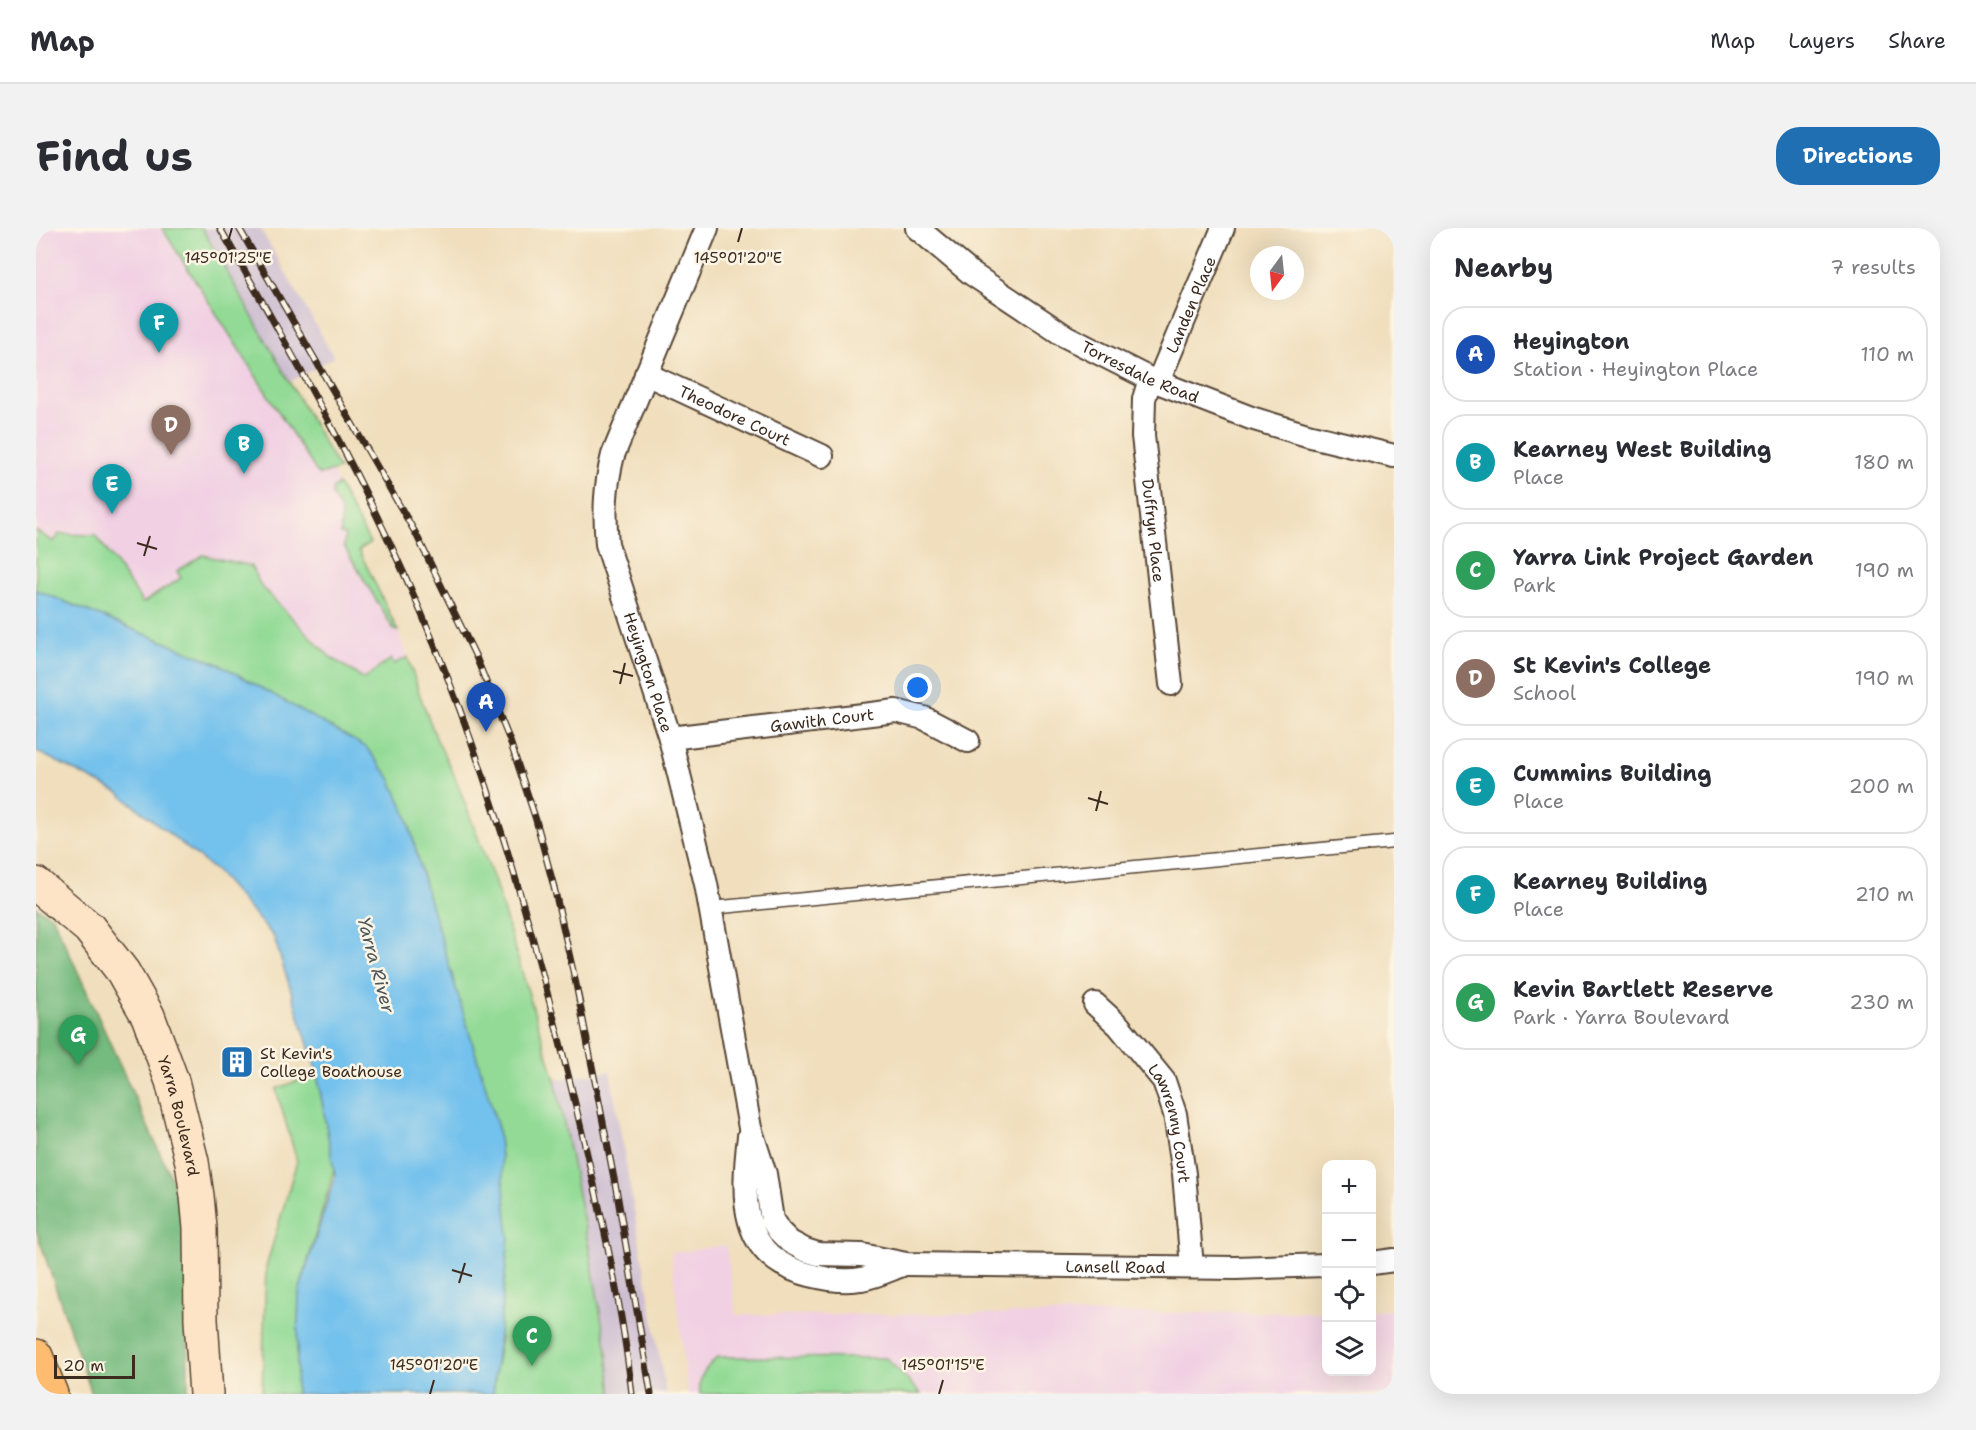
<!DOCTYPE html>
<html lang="en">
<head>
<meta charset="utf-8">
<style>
  :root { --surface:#fff; --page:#f2f2f3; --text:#2b2b33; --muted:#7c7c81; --line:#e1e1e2; --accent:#1f6fb2 }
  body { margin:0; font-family:"Shantell Sans",sans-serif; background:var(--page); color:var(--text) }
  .controls { position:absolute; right:18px; bottom:18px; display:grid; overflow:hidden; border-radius:12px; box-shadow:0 6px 24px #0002 }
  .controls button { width:54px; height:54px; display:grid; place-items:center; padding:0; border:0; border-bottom:2px solid var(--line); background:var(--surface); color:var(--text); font:30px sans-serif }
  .compass { position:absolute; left:1214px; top:18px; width:54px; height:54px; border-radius:50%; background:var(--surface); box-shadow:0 6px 24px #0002; rotate:195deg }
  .scale { position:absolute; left:18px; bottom:15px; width:81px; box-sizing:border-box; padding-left:6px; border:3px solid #3b2a1e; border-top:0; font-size:16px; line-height:21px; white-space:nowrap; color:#3b2a1e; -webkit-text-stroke:4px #fcf5e5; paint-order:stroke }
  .you { position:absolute; left:882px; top:460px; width:21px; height:21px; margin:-15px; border:4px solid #fff; border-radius:50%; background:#1a73e8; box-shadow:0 0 0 9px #1a73e833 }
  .badge { display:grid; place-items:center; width:39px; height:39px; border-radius:50%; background:var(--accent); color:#fff; font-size:20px; font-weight:700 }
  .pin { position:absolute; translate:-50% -50px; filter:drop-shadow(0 2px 3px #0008) }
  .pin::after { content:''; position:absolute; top:32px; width:21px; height:18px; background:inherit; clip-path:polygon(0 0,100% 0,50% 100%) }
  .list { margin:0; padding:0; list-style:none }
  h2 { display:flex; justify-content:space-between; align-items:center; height:78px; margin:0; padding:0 24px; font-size:26px }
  h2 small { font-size:20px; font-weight:400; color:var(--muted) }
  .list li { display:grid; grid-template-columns:39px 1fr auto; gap:18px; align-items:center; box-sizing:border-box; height:96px; margin:0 12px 12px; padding:0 12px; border:2px solid var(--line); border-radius:24px }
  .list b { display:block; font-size:22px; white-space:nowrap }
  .list p { margin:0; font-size:20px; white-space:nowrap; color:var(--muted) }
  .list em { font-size:20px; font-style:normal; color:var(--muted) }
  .icon { flex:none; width:33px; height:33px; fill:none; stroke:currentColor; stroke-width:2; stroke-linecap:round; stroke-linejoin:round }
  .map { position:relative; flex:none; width:1358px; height:1166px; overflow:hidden; border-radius:24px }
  header { display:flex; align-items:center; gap:36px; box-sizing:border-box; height:84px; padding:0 30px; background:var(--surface); border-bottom:2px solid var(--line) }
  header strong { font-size:28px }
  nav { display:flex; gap:33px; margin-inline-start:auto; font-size:21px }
  .intro { display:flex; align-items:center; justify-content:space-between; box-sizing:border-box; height:144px; padding:0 36px }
  h1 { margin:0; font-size:42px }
  .button { padding:15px 27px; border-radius:24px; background:var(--accent); color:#fff; font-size:21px; font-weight:700 }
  main { display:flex; gap:36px; padding:0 36px }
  aside { flex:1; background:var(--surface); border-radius:24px; box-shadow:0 6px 24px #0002 }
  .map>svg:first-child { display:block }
  .built { fill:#f1d0e3 }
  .industrial { fill:#cebed1 }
  .green { fill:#92da95; stroke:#66825a; stroke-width:1.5 }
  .forest { fill:#75ba7e; stroke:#58724e; stroke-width:1.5 }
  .water { fill:#73c1ed; stroke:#577686; stroke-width:1.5 }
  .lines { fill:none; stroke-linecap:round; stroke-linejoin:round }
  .lane-casing { stroke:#564536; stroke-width:15 }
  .street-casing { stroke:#564536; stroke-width:26 }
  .secondary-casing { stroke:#564536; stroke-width:36 }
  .highway-casing { stroke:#564536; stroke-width:36 }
  .lane { stroke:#fff; stroke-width:12 }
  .street { stroke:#fff; stroke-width:22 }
  .secondary { stroke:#fee4c6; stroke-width:33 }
  .highway { stroke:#fdbc70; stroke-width:33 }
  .rail-casing { stroke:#3b2a1e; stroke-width:7 }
  .rail { stroke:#fcf5e5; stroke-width:4.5; stroke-dasharray:14; stroke-linecap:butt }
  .ticks { fill:none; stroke:#3b2a1e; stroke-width:2 }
  .labels { text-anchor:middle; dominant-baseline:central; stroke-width:5; stroke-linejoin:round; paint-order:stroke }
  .street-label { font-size:16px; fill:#3b2a1e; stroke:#fcf5e5 }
  .poi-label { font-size:16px; fill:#3b2a1e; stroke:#fcf5e5; text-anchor:start }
  .water-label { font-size:18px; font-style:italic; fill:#4c575c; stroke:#fcf5e5 }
  .ticks-label { font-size:15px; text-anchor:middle; fill:#3b2a1e; stroke:#fcf5e5; stroke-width:5; stroke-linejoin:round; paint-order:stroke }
</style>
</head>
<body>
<header>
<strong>Map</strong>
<nav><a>Map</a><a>Layers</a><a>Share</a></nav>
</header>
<div class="intro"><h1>Find us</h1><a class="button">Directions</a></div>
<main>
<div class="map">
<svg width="1358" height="1166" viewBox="0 0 1358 1166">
  <rect width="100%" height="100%" fill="#fcf5e5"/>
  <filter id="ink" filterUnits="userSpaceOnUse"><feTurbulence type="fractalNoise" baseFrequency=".0167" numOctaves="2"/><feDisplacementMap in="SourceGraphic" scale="12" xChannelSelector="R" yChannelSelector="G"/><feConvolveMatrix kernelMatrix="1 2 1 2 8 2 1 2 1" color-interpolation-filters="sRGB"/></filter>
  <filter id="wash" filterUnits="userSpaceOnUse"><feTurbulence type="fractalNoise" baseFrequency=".008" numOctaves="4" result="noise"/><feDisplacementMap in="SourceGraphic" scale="24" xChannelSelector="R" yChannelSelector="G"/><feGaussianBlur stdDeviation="1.35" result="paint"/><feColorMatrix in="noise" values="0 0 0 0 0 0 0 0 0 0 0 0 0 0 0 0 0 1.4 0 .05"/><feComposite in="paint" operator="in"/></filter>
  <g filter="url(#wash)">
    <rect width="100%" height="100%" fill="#f0debc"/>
    <!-- built -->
    <path class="built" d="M0,0h126l154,243 4,4 12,-3 38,71 -11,7 37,76 12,31 -14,8 -3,-6 -27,20 -35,-23 -68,-70 -10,-20 -74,4 4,8 -39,25 -106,-72z
      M690,1017l10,70 590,-3v60h46v-61l22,-1v84h-706l-17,-141z"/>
    <!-- industrial -->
    <path class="industrial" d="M166,0h58l74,129 -44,25z
      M574,843l56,323h-54l-6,-49 -17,-97 -34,-168z"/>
    <!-- green -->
    <path class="green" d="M126,0h40l137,241 -19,6 -4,-4z
      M302,256l32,59 -11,7 39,81 -4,-1 -50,-84 1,-11 -4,-1v-24l-9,-15v-5z
      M0,303l18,11 5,-8 37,1 47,68 38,-25 -4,-7 26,-16 48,11 10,20 68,70 35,23 27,-20 3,5 14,-7 11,36 18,47 18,37 39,103 61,200 34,168 17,97 6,49h-119l7,-56 -75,-453 -18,-69 -186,-151 -185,-75z
      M281,845l17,97 -35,122 -3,102h-34l4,-127 31,-106 -21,-72z
      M682,1129l168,1 35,36h-221c-2,-18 5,-26 18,-37z"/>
    <!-- forest -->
    <path class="forest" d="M0,679l17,10 134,296 1,181h-96l-56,-164z"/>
    <!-- water -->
    <path class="water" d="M0,362l185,75 145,82 24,31 17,38 18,69 73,243 11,109 -16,157h-197l3,-102 36,-116 -18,-103 -43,-136 -57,-65 -100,-80 -81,-41z"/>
  </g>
  <g filter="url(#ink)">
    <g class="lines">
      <!-- lane casing -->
      <g class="lane-casing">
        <path id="lane" d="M675,680l683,-66"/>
      </g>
      <!-- street casing -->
      <g class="street-casing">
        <g id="street">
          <path id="s1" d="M671,0l-94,227c-8,32 -9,56 -6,89l63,194 36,146 44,244 15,46 7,46 7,11 11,11 15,8 13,4 44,1 44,9 330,4 90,-3"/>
          <path id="s2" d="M881,0l55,46 93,62 85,43 101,39 56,17 87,21"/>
          <path id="s3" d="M610,146l176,82"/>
          <path id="s4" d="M1114,151l-6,20 -1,37 28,248"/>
          <path id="s5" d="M1122,154l65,-154"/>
          <path id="s6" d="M634,510l226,-27 28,7 44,23"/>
          <path id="s7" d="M1059,776l24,22 45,55 11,33 9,60 8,93"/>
          <path d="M713,908c-7,60 -11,122 61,139 16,4 35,7 51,4 15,-2 30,-10 44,-15"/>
          <path d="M1336,1035l22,-3"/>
        </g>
      </g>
      <!-- secondary casing -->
      <g class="secondary-casing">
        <g id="secondary">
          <path id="s8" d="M0,656l53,44 34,44 25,44 24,65 20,81 5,34 3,32 1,92 5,74"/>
        </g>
      </g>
      <!-- highway casing -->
      <g class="highway-casing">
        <path id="highway" d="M0,1128l15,38"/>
      </g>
      <!-- lane -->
      <use href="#lane" class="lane"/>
      <!-- street -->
      <use href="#street" class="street"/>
      <!-- secondary -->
      <use href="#secondary" class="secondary"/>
      <!-- highway -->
      <use href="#highway" class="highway"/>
      <!-- rail casing -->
      <g class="rail-casing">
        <path id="rail" d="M184,0c79,137 158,275 217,423 59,145 100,296 137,448 23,97 47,196 58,295
          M203,0l177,306 60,123 34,84 26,79 18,67 22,97 42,215 33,195"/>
      </g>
      <!-- rail -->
      <use href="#rail" class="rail"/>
    </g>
  </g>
  <!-- ticks -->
  <path class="ticks" d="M192,14l4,-14M702,14l4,-14M101,315l20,6M108,328l6,-20M577,443l20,5M584,456l5,-21M1052,570l20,6M1060,583l5,-20M416,1042l20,6M423,1055l6,-20M394,1166l4,-14M903,1166l4,-14"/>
  <!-- icons -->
  <defs>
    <g id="building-square" transform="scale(1.725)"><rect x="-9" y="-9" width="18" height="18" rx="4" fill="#1f6fb2" stroke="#fcf5e5"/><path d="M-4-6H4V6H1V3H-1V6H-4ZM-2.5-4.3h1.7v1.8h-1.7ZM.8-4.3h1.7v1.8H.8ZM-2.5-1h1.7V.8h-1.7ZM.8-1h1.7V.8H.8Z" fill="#fff"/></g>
  </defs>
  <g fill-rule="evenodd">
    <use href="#building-square" x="201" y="834"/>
  </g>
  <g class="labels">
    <!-- street labels -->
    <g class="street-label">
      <text stroke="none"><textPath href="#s5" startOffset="84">Landen Place</textPath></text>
      <text stroke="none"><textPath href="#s2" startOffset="267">Torresdale Road</textPath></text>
      <text stroke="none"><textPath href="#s3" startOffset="98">Theodore Court</textPath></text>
      <text stroke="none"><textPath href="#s4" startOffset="153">Duffryn Place</textPath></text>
      <text stroke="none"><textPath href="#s1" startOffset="470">Heyington Place</textPath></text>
      <text stroke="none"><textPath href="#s6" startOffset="153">Gawith Court</textPath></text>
      <text stroke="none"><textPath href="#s8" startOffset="280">Yarra Boulevard</textPath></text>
      <text stroke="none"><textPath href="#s7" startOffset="146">Lawrenny Court</textPath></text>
      <text stroke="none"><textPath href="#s1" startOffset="1390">Lansell Road</textPath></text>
    </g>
    <!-- poi labels -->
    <g class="poi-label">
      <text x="224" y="825">St Kevin's<tspan x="224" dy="18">College Boathouse</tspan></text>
    </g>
    <!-- water labels -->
    <g class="water-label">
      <text transform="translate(340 737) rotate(75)">Yarra River</text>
    </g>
  </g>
  <g class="ticks-label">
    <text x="192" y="35">145°01'25"E</text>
    <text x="702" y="35">145°01'20"E</text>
    <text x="398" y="1142">145°01'20"E</text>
    <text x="907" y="1142">145°01'15"E</text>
  </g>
</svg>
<div class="controls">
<button>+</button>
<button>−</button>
<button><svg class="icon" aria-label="locate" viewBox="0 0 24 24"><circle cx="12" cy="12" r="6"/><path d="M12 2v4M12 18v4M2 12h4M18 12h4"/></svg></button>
<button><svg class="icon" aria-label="layers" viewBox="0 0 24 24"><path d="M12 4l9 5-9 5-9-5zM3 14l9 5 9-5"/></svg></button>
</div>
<svg class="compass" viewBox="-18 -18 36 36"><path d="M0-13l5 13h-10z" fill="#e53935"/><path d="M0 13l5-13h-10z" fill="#7c7c81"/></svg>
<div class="scale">20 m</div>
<div class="you"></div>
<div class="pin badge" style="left:450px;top:504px;background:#1a4fb4">A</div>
<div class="pin badge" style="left:208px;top:246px;background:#0f9aa8">B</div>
<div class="pin badge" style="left:496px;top:1138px;background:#2e9e5b">C</div>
<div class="pin badge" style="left:135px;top:227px;background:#8d6e63">D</div>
<div class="pin badge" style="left:76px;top:286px;background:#0f9aa8">E</div>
<div class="pin badge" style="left:123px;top:125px;background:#0f9aa8">F</div>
<div class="pin badge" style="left:42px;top:837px;background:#2e9e5b">G</div>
</div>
<aside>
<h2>Nearby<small>7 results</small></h2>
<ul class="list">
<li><span class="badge" style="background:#1a4fb4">A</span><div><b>Heyington</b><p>Station · Heyington Place</p></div><em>110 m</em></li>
<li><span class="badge" style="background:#0f9aa8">B</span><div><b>Kearney West Building</b><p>Place</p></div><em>180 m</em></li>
<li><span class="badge" style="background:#2e9e5b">C</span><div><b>Yarra Link Project Garden</b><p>Park</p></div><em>190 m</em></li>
<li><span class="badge" style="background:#8d6e63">D</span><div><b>St Kevin's College</b><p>School</p></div><em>190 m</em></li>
<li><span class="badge" style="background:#0f9aa8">E</span><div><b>Cummins Building</b><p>Place</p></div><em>200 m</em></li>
<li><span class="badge" style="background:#0f9aa8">F</span><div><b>Kearney Building</b><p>Place</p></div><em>210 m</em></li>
<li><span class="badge" style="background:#2e9e5b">G</span><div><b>Kevin Bartlett Reserve</b><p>Park · Yarra Boulevard</p></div><em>230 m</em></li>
</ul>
</aside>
</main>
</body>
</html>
